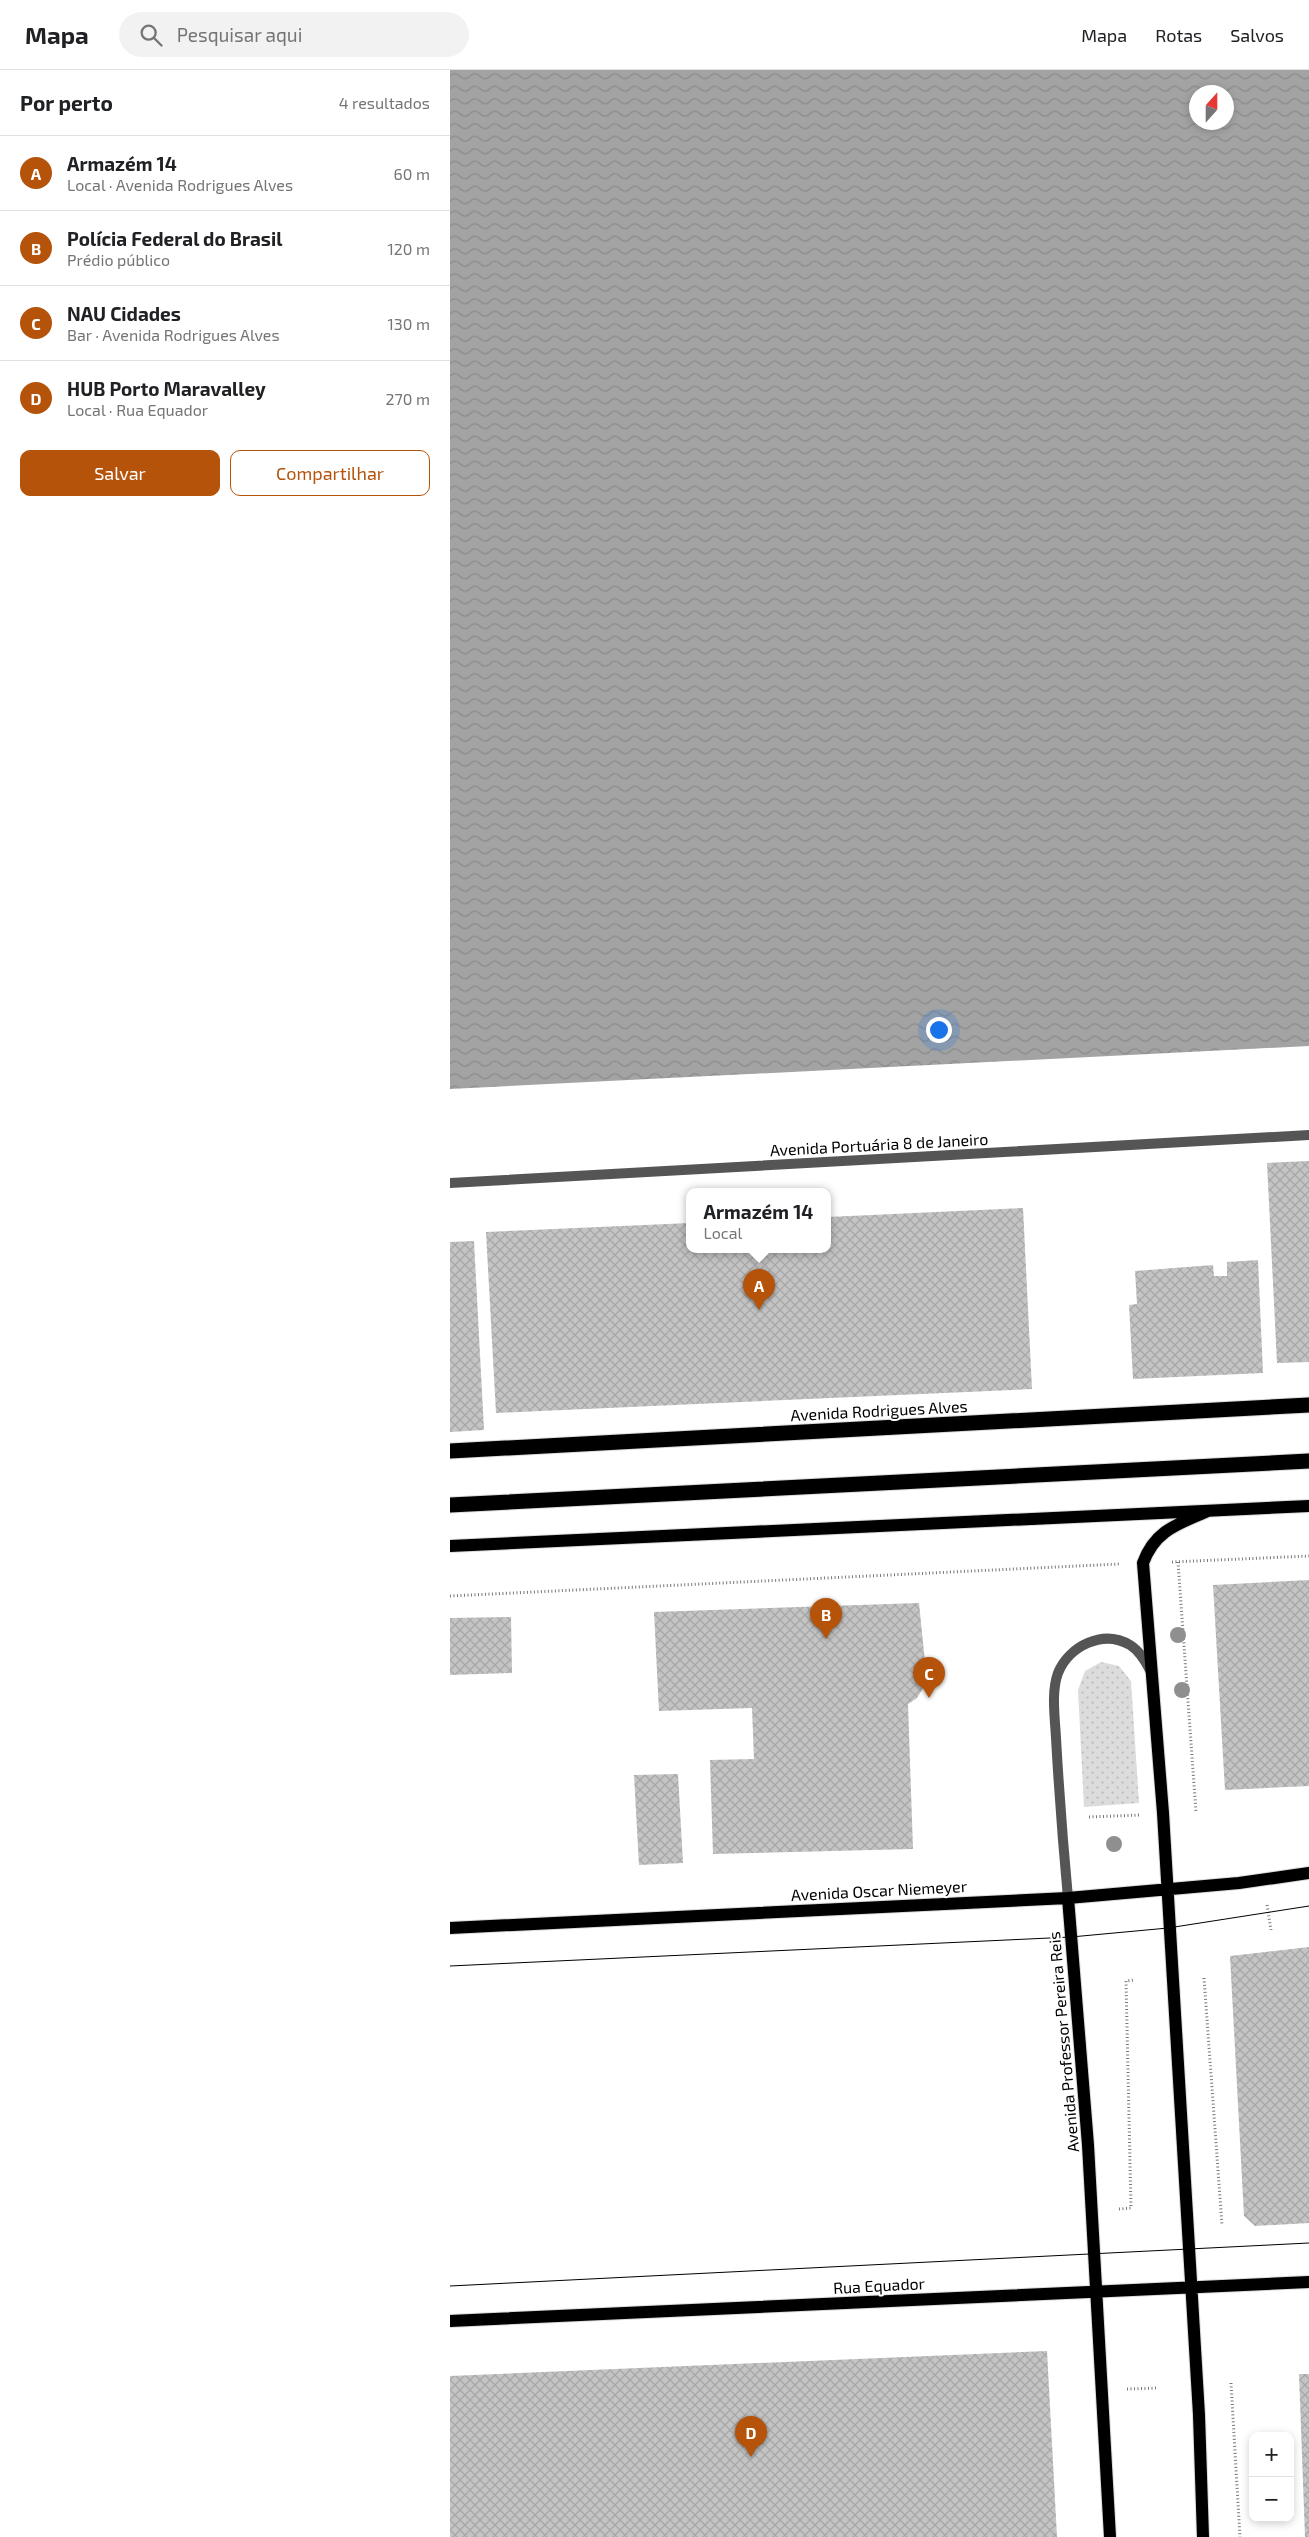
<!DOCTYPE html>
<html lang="pt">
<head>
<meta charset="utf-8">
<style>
  :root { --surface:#fff; --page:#f2f2f2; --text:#202124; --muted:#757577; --line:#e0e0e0; --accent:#b45309 }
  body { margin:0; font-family:"Exo 2",sans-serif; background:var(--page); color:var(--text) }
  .controls { position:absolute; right:15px; bottom:15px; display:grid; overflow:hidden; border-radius:10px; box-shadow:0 2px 8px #0003 }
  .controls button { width:45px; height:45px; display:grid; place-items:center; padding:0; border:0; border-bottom:1px solid var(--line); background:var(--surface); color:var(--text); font:25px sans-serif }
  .compass { position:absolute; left:739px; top:15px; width:45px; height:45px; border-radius:50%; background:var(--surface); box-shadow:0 2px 8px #0003; rotate:21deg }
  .you { position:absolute; left:488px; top:959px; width:18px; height:18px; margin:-12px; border:4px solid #fff; border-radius:50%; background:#1a73e8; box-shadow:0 0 0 8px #1a73e833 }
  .badge { display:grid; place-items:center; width:32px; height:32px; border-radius:50%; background:var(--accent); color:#fff; font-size:16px; font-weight:700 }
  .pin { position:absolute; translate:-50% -41px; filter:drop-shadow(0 1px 2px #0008) }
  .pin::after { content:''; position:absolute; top:26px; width:18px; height:15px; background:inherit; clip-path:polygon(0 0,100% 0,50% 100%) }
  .popup { position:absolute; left:236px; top:1118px; width:145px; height:65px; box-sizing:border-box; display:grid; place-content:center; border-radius:10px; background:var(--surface); filter:drop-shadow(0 1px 4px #0005); font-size:16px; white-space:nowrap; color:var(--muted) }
  .popup b { font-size:19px; color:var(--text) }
  .popup::after { content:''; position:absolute; left:50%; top:100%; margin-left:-10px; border:10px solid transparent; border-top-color:var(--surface) }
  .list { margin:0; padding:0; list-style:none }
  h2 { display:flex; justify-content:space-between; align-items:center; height:65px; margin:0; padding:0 20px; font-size:21px }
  h2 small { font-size:16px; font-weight:400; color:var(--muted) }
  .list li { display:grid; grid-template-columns:32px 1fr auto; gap:15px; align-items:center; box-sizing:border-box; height:75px; padding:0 20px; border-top:1px solid var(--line) }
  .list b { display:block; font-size:19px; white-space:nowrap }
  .list p { margin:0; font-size:16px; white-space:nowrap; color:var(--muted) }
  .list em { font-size:16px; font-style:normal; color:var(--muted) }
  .actions { display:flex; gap:10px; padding:15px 20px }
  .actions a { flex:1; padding:11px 0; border:1px solid var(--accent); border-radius:10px; text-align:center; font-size:18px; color:var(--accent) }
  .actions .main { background:var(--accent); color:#fff }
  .icon { flex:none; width:28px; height:28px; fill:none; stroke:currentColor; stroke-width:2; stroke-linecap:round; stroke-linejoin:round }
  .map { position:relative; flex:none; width:859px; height:2467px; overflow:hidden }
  header { display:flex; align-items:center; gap:30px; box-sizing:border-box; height:70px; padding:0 25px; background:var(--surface); border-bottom:1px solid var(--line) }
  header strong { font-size:24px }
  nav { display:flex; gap:28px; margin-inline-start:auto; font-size:18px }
  .search { width:350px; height:45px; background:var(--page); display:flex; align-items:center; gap:12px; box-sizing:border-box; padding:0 18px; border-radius:28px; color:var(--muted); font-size:19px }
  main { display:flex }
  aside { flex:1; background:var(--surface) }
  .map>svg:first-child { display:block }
  .grass { fill:url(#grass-dots) }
  .water { fill:url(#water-waves); fill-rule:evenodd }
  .building { fill:url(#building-cross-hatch) }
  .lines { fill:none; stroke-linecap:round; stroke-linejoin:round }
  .primary-casing { stroke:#dbdbdb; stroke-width:14 }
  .highway-casing { stroke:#dbdbdb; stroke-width:17 }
  .path { stroke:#777; stroke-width:3; stroke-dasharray:1 2.5; stroke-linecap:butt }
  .lane { stroke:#555; stroke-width:10 }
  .primary { stroke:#000; stroke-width:12 }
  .highway { stroke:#000; stroke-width:15 }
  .tram { stroke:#000; stroke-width:1 }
  .tree { fill:#8f8f8f }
  .labels { text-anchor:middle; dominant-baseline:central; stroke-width:4; stroke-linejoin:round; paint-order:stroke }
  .street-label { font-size:16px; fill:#000; stroke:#fff }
</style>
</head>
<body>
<header>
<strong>Mapa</strong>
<div class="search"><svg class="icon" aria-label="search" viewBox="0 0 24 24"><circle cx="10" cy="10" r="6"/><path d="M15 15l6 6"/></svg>Pesquisar aqui</div>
<nav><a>Mapa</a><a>Rotas</a><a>Salvos</a></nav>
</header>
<main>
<aside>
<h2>Por perto<small>4 resultados</small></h2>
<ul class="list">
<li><span class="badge">A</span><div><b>Armazém 14</b><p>Local · Avenida Rodrigues Alves</p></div><em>60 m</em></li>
<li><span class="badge">B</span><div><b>Polícia Federal do Brasil</b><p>Prédio público</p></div><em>120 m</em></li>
<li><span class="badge">C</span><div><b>NAU Cidades</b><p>Bar · Avenida Rodrigues Alves</p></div><em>130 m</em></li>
<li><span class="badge">D</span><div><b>HUB Porto Maravalley</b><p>Local · Rua Equador</p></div><em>270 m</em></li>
</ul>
<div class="actions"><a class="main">Salvar</a><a>Compartilhar</a></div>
</aside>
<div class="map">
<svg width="859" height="2467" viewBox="0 0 859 2467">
  <defs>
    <pattern id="grass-dots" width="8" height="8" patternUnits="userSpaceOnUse" patternTransform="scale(1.25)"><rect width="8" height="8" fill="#dcdcdc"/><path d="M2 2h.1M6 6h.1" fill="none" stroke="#bbb" stroke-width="1.8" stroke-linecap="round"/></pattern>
    <pattern id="water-waves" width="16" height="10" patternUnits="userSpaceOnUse" patternTransform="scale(1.25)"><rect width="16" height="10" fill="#a3a3a3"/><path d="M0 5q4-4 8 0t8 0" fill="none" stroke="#8b8b8b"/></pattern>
    <pattern id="building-cross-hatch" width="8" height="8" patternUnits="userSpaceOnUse" patternTransform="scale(1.25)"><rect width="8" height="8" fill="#c4c4c4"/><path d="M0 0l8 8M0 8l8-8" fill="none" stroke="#a7a7a7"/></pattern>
  </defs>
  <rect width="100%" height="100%" fill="#fff"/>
  <!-- grass -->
  <path class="grass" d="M651,1592l18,4 12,15 8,122 -55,4 -6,-117 7,-19z"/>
  <!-- water -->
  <path class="water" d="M0,0h859v976l-859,43zM746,22h30v30h-30z"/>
  <!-- building -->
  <path class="building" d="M859,1091v201l-32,1 -10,-200z
    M573,1138l9,181 -536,24 -10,-181 204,-9v26h138v-32z
    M24,1171l10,189 -34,2v-190z
    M808,1190l5,113 -130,6 -4,-74 8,-1 -2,-33 78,-6 1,11h13v-14z
    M859,1510v206l-84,4 -12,-205z
    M469,1533l8,79 -10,16 -9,6 5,145 -200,5 -3,-94 44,-1 -2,-51 -93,3 -5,-99z
    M61,1547l1,56 -62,2v-57z
    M228,1704l5,89 -44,2 -5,-90z
    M859,1877v276l-54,3 -11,-10 -14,-260z
    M597,2281l10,186h-607v-161z
    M849,2304h10v163h-4z"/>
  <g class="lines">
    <!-- primary casing -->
    <g class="primary-casing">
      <path id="primary" d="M0,1476l859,-40
        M618,1828l20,247 22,392
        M0,1858l618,-30 171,-15 70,-10
        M0,2251l859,-39
        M753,2467l-4,-122 -36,-602 -20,-250c12,-33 35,-39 65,-52"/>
    </g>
    <!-- highway casing -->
    <g class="highway-casing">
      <path id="highway" d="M0,1381l859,-46
        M0,1435l859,-44"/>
    </g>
    <!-- path -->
    <path class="path" d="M722,1492l137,-6
      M728,1492l18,250
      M0,1526l669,-32
      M639,1747l51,-2
      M817,1835l4,25
      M754,1908l18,247
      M669,2139l12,-1 -5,-227 8,-1
      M781,2313l9,154
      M677,2319l31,-1"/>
    <!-- lane -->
    <path class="lane" d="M0,1113l859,-48
      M618,1828c-5,-54 -9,-107 -12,-160 -1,-20 -5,-46 2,-65 11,-27 45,-44 72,-28 10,6 16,17 21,27"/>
    <!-- primary -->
    <use href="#primary" class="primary"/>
    <!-- highway -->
    <use href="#highway" class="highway"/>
    <!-- tram -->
    <path class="tram" d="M0,1896l621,-29 97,-9 141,-22
      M0,2216l859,-43"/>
  </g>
  <!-- trees -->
  <g class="tree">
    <circle cx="728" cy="1565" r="8"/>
    <circle cx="732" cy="1620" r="8"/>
    <circle cx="664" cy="1774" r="8"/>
  </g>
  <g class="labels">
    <!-- street labels -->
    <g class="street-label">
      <text transform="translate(429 1074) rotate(-3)">Avenida Portuária 8 de Janeiro</text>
      <text transform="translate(429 1340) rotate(-3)">Avenida Rodrigues Alves</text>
      <text transform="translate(429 1820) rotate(-3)">Avenida Oscar Niemeyer</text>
      <text transform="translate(613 1972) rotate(-95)">Avenida Professor Pereira Reis</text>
      <text transform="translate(429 2215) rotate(-3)">Rua Equador</text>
    </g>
  </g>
</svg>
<div class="controls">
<button>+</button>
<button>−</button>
</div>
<svg class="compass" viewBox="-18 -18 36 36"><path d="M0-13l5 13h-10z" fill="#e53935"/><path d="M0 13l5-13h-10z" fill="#757577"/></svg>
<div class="you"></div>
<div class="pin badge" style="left:309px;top:1240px">A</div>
<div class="popup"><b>Armazém 14</b>Local</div>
<div class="pin badge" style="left:376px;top:1569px">B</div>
<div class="pin badge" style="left:479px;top:1628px">C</div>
<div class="pin badge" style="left:301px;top:2387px">D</div>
</div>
</main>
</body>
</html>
